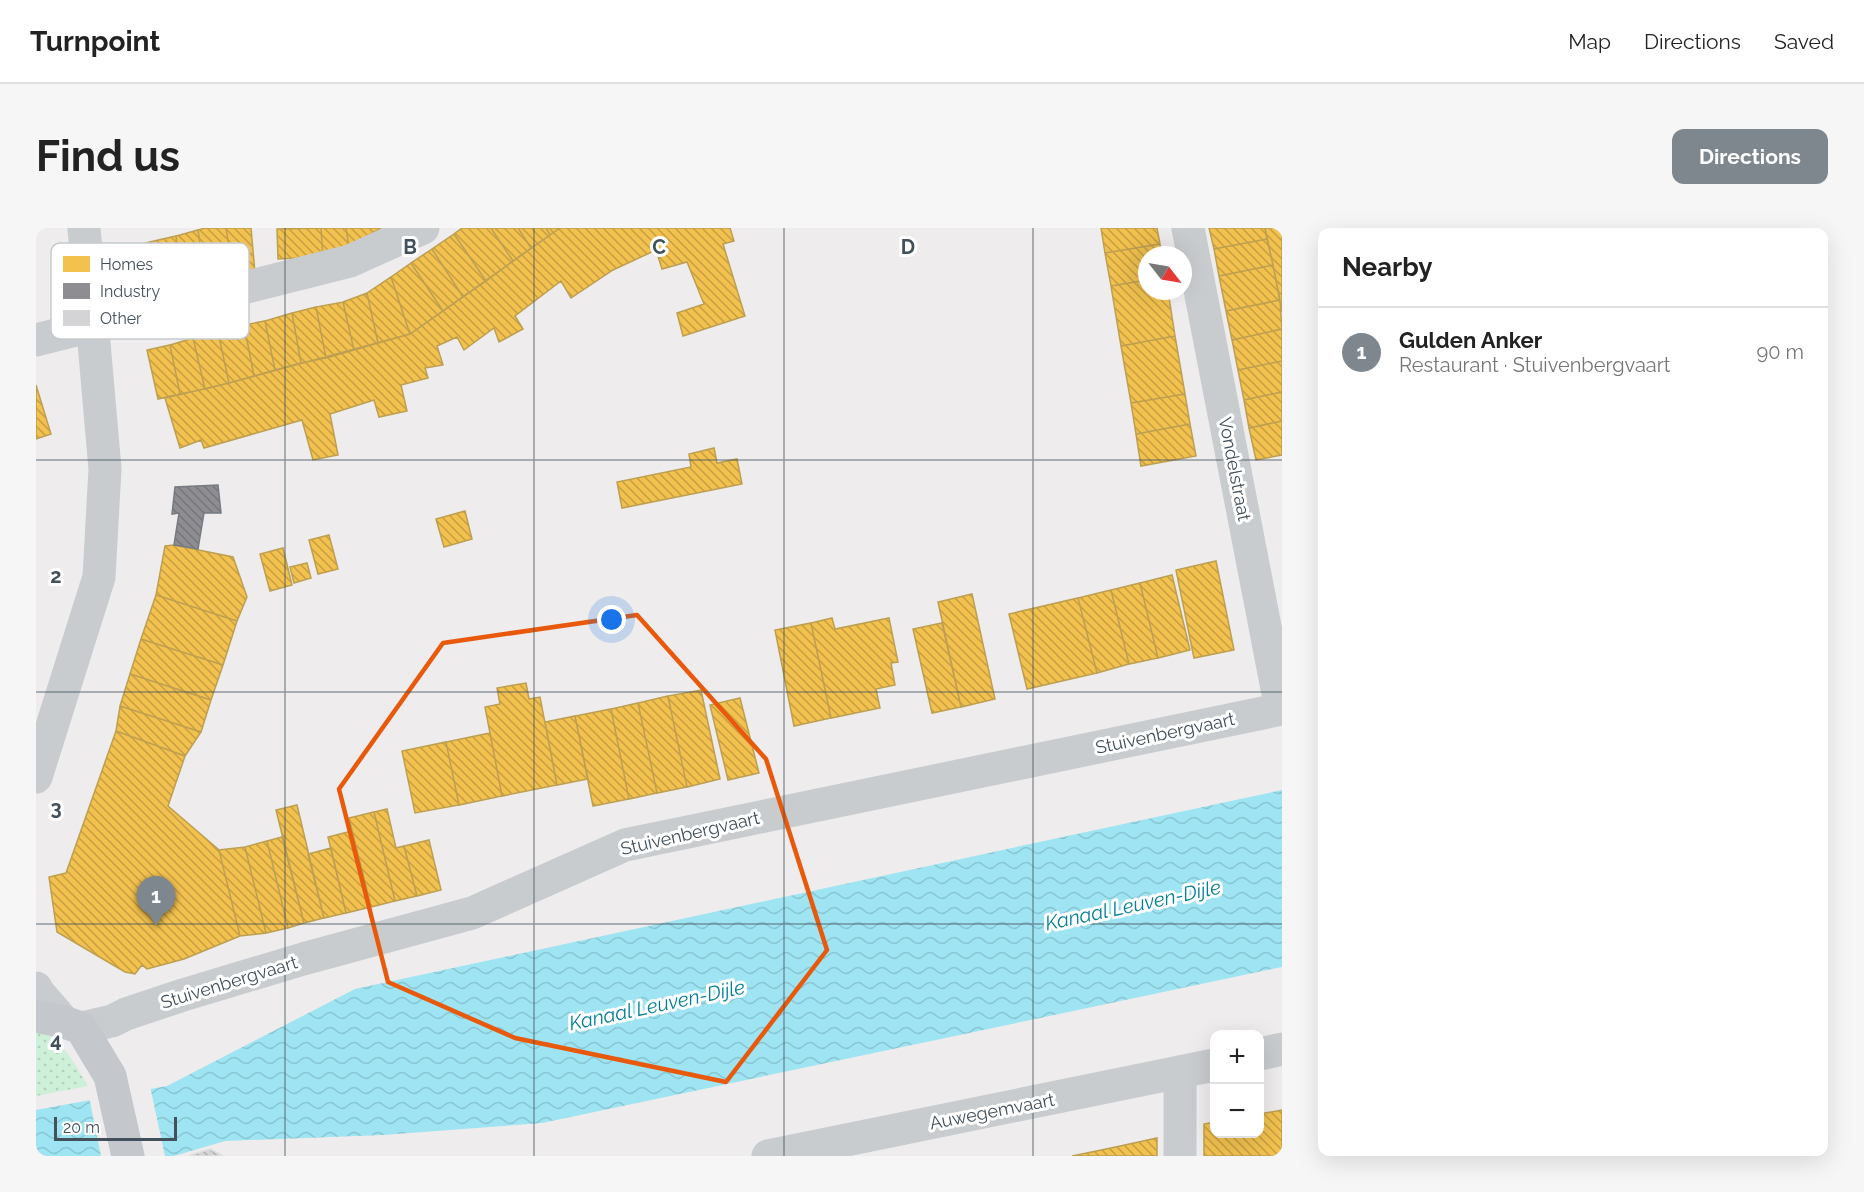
<!DOCTYPE html>
<html lang="en">
<head>
<meta charset="utf-8">
<style>
  :root { --surface:#fff; --page:#f6f6f6; --text:#222; --muted:#767676; --line:#e0e0e0; --accent:#7e878e }
  body { margin:0; font-family:Raleway,sans-serif; background:var(--page); color:var(--text) }
  .controls { position:absolute; right:18px; bottom:18px; display:grid; overflow:hidden; border-radius:12px; box-shadow:0 6px 24px #0002 }
  .controls button { width:54px; height:54px; display:grid; place-items:center; padding:0; border:0; border-bottom:2px solid var(--line); background:var(--surface); color:var(--text); font:30px sans-serif }
  .compass { position:absolute; left:1102px; top:18px; width:54px; height:54px; border-radius:50%; background:var(--surface); box-shadow:0 6px 24px #0002; rotate:121deg }
  .scale { position:absolute; left:18px; bottom:15px; width:123px; box-sizing:border-box; padding-left:6px; border:3px solid #42505b; border-top:0; font-size:16px; line-height:21px; white-space:nowrap; color:#42505b; -webkit-text-stroke:4px #fff; paint-order:stroke }
  .you { position:absolute; left:576px; top:392px; width:21px; height:21px; margin:-15px; border:4px solid #fff; border-radius:50%; background:#1a73e8; box-shadow:0 0 0 9px #1a73e833 }
  .badge { display:grid; place-items:center; width:39px; height:39px; border-radius:50%; background:var(--accent); color:#fff; font-size:20px; font-weight:700 }
  .pin { position:absolute; translate:-50% -50px; filter:drop-shadow(0 2px 3px #0008) }
  .pin::after { content:''; position:absolute; top:32px; width:21px; height:18px; background:inherit; clip-path:polygon(0 0,100% 0,50% 100%) }
  .list { margin:0; padding:0; list-style:none }
  h2 { display:flex; justify-content:space-between; align-items:center; height:78px; margin:0; padding:0 24px; font-size:26px }
  h2 small { font-size:20px; font-weight:400; color:var(--muted) }
  .list li { display:grid; grid-template-columns:39px 1fr auto; gap:18px; align-items:center; box-sizing:border-box; height:90px; padding:0 24px; border-top:2px solid var(--line) }
  .list b { display:block; font-size:22px; white-space:nowrap }
  .list p { margin:0; font-size:20px; white-space:nowrap; color:var(--muted) }
  .list em { font-size:20px; font-style:normal; color:var(--muted) }
  .map { position:relative; flex:none; width:1246px; height:928px; overflow:hidden; border-radius:12px }
  header { display:flex; align-items:center; gap:36px; box-sizing:border-box; height:84px; padding:0 30px; background:var(--surface); border-bottom:2px solid var(--line) }
  header strong { font-size:28px }
  nav { display:flex; gap:33px; margin-inline-start:auto; font-size:21px }
  .intro { display:flex; align-items:center; justify-content:space-between; box-sizing:border-box; height:144px; padding:0 36px }
  h1 { margin:0; font-size:42px }
  .button { padding:15px 27px; border-radius:12px; background:var(--accent); color:#fff; font-size:21px; font-weight:700 }
  main { display:flex; gap:36px; padding:0 36px }
  aside { flex:1; background:var(--surface); border-radius:12px; box-shadow:0 6px 24px #0002 }
  .map>svg:first-child { display:block }
  .grass { fill:url(#grass-dots) }
  .water { fill:url(#water-waves) }
  .pier { fill:#eeecec }
  .homes { fill:url(#homes-back-hatch); stroke:#bd9f52; stroke-width:1.5 }
  .industry { fill:url(#industry-back-hatch); stroke:#767b82; stroke-width:1.5 }
  .building { fill:url(#building-back-hatch); stroke:#dfdedf; stroke-width:1.5 }
  .lines { fill:none; stroke-linecap:round; stroke-linejoin:round }
  .minor { stroke:#c8ccce; stroke-width:33 }
  .major { stroke:#c4c8cc; stroke-width:33 }
  .marked { fill:none; stroke:#e8590c; stroke-width:4.5; stroke-linejoin:round }
  .grid { fill:none; stroke:#42505b; stroke-width:1.5; stroke-opacity:0.55 }
  .labels { text-anchor:middle; dominant-baseline:central; stroke-width:6; stroke-linejoin:round; paint-order:stroke }
  .street-label { font-size:18px; fill:#42505b; stroke:#fff }
  .water-label { font-size:20px; font-style:italic; fill:#038098; stroke:#fff }
  .key { fill:#fff; stroke:#c6cace; stroke-width:1.5 }
  .key-label { font-size:16px; fill:#42505b }
  .grid-label { font-size:20px; text-anchor:middle; font-weight:bold; fill:#42505b; stroke:#fff; stroke-width:6; stroke-linejoin:round; paint-order:stroke }
</style>
</head>
<body>
<header>
<strong>Turnpoint</strong>
<nav><a>Map</a><a>Directions</a><a>Saved</a></nav>
</header>
<div class="intro"><h1>Find us</h1><a class="button">Directions</a></div>
<main>
<div class="map">
<svg width="1246" height="928" viewBox="0 0 1246 928">
  <defs>
    <pattern id="grass-dots" width="8" height="8" patternUnits="userSpaceOnUse" patternTransform="scale(1.5)"><rect width="8" height="8" fill="#cef0d9"/><path d="M2 2h.1M6 6h.1" fill="none" stroke="#b2d0bc" stroke-width="1.8" stroke-linecap="round"/></pattern>
    <pattern id="water-waves" width="16" height="10" patternUnits="userSpaceOnUse" patternTransform="scale(1.5)"><rect width="16" height="10" fill="#9ee4f2"/><path d="M0 5q4-4 8 0t8 0" fill="none" stroke="#89c5d2"/></pattern>
    <pattern id="homes-back-hatch" width="6" height="6" patternUnits="userSpaceOnUse" patternTransform="scale(1.5)"><rect width="6" height="6" fill="#f2c14e"/><path d="M-1 5l2 2M0 0l6 6M5-1l2 2" fill="none" stroke="#c69f44"/></pattern>
    <pattern id="industry-back-hatch" width="6" height="6" patternUnits="userSpaceOnUse" patternTransform="scale(1.5)"><rect width="6" height="6" fill="#8d8d92"/><path d="M-1 5l2 2M0 0l6 6M5-1l2 2" fill="none" stroke="#75767a"/></pattern>
    <pattern id="building-back-hatch" width="6" height="6" patternUnits="userSpaceOnUse" patternTransform="scale(1.5)"><rect width="6" height="6" fill="#d4d4d7"/><path d="M-1 5l2 2M0 0l6 6M5-1l2 2" fill="none" stroke="#aeaeb1"/></pattern>
  </defs>
  <rect width="100%" height="100%" fill="#eeecec"/>
  <!-- grass -->
  <path class="grass" d="M0,804c25,2 40,35 52,54l-52,10z"/>
  <!-- water -->
  <path class="water" d="M1246,562v177l-740,156 -159,12 -158,6 -51,15h-138v-46l131,-24 188,-97z"/>
  <!-- pier -->
  <path class="pier" d="M114,858l15,70h-64l-12,-59z"/>
  <!-- homes -->
  <path class="homes" d="M169,0h21l8,51 -28,6 -8,-55z
    M190,0h25l4,45 -21,6z
    M285,0l2,29 -45,2 -1,-30z
    M285,0h25l3,19 -26,10z
    M310,0h35l-32,19z
    M426,0h29l22,33 -27,20 -32,-47z
    M455,0h27l13,20 -18,13z
    M482,0h28l4,7 -19,13z
    M510,0h14l-10,7z
    M524,0h170l4,13 -11,3 22,72 -62,20 -6,-23 27,-9 -17,-42 -25,7 -6,-19 -43,20 -42,28 -10,-17 -46,35 8,13 -24,13 -5,-14 -30,22 -7,-13 -20,9 6,19 -18,3 3,10 -27,7 6,26 -28,6 -5,-17 -44,14 8,41 -25,5 -11,-40 -98,28 -3,-8 -21,8 -15,-50 64,-15 181,-49z
    M1065,0h56l3,16 -55,9z
    M1173,0h56l2,11 -53,10z
    M1229,0h17v84l-9,-47z
    M162,2l8,55 -24,6 -6,-55z
    M418,6l32,47 -23,16 -31,-48z
    M140,8l6,55 -23,6 -14,-54z
    M1231,11l6,26 -54,11 -5,-27z
    M1124,16l2,11h-15v25l-36,6 -6,-33z
    M396,21l31,48 -20,14 -32,-48z
    M375,35l32,48 -33,23 -19,-57z
    M1237,37l7,35 -54,11 -7,-35z
    M355,49l19,57 -32,9 -11,-50z
    M1111,52v11h21l7,45 -54,10 -10,-60z
    M331,65l11,50 -24,7 -11,-48z
    M1244,72l2,29 -50,11 -6,-29z
    M307,74l11,48 -28,8 -10,-51z
    M280,79l10,51 -25,5 -9,-50z
    M256,85l9,50 -26,7 -10,-49z
    M229,93l10,49 -21,6 -10,-51z
    M208,97l10,51 -25,7 -11,-51z
    M1246,101v32l-44,9 -6,-30z
    M182,104l11,51 -24,6 -12,-51z
    M1139,108l10,58 -54,9 -10,-57z
    M157,110l12,51 -25,5 -10,-49z
    M134,117l10,49 -22,5 -11,-49z
    M1246,133v31l-38,8 -6,-30z
    M0,157l15,49 -15,5z
    M1246,164v29l-33,7 -5,-28z
    M1149,166l5,30 -54,10 -5,-31z
    M1246,193v34l-26,5 -7,-32z
    M1154,196l6,32 -55,10 -5,-32z
    M678,220l3,15 20,-4 5,25 -120,24 -5,-26 74,-15 -2,-13z
    M429,283l7,28 -28,8 -8,-28z
    M293,307l9,34 -20,5 -9,-34z
    M138,317l59,12 14,40 -10,24 -81,-26 9,-49z
    M247,320l9,37 -22,6 -10,-37z
    M1180,333l18,89 -40,8 -18,-88z
    M271,335l4,15 -17,5 -4,-16z
    M1136,347l18,75 -32,8 -18,-75z
    M1104,355l18,75 -29,6 -18,-74z
    M1075,362l18,74 -32,9 -19,-75z
    M936,366l23,105 -34,8 -23,-105z
    M120,367l81,26 -14,44 -82,-26z
    M1042,370l19,75 -70,16 -18,-75z
    M796,390l3,11 54,-11 9,44 -7,1 4,22 -19,4 4,19 -49,10 -20,-95z
    M775,395l20,95 -37,8 -19,-96z
    M906,395l19,84 -29,6 -19,-84z
    M105,411l82,26 -12,35 -81,-26z
    M94,446l81,26 -10,32 -81,-26z
    M490,455l3,16 11,-2 17,88 -55,11 -17,-89 15,-3 -3,-16z
    M665,462l19,89 -33,8 -19,-91z
    M632,468l19,91 -30,6 -19,-90z
    M704,470l19,75 -31,7 -18,-75z
    M602,475l19,90 -28,6 -18,-90z
    M84,478l81,26 -16,24 -69,-25z
    M575,481l18,90 -36,7 -18,-90z
    M539,488l13,63 -31,6 -12,-63z
    M80,503l69,25 -17,50 51,44 21,86 -56,23 -37,10 -5,-4 -7,9 -10,-2 -68,-40 -8,-55 17,-4z
    M454,505l12,63 -43,9 -13,-63z
    M410,514l13,63 -44,8 -13,-62z
    M261,577l27,113 -20,5 -28,-113z
    M351,581l9,39 8,-2 13,50 -22,5 -21,-89z
    M338,584l21,89 -24,6 -22,-89z
    M316,603l19,76 -25,6 -18,-76z
    M246,609l22,86 -16,5 -21,-87z
    M393,612l12,50 -24,6 -13,-50z
    M231,613l21,87 -22,5 -21,-86z
    M209,619l21,86 -26,3 -21,-86z
    M295,620l15,65 -22,5 -16,-64z
    M1246,882v46h-78v-32l10,-2v12h46v-20z
    M1121,910v18h-85l39,-8z"/>
  <!-- industry -->
  <path class="industry" d="M182,257l3,28h-17l-6,36 -24,-4 5,-32 -7,1 3,-27z"/>
  <!-- building -->
  <path class="building" d="M174,921l13,7h-33l1,-1z"/>
  <g class="lines">
    <!-- minor -->
    <path class="minor" d="M1152,0l93,481
      M0,112l314,-79 73,-33
      M0,549l63,-200 6,-108 -21,-241
      M0,760l2,4 26,30
      M45,800l31,-7 14,-7 57,-19 120,-36 169,-46 153,-68 657,-136
      M1224,826l22,-5
      M1144,845v83
      M732,928l446,-91"/>
    <!-- major -->
    <path class="major" d="M0,788l28,6 17,6 29,48 18,80"/>
  </g>
  <!-- marked area -->
  <path class="marked" d="M601,387l129,144 61,191 -101,132 -211,-44 -127,-56 -49,-193 104,-146z"/>
  <!-- grid -->
  <path class="grid" d="M249,0v928M498,0v928M748,0v928M997,0v928M0,232h1246M0,464h1246M0,696h1246"/>
  <g class="labels">
    <!-- street labels -->
    <g class="street-label">
      <text transform="translate(1199 241) rotate(79)">Vondelstraat</text>
      <text transform="translate(1129 505) rotate(-12)">Stuivenbergvaart</text>
      <text transform="translate(654 605) rotate(-13)">Stuivenbergvaart</text>
      <text transform="translate(193 754) rotate(-17)">Stuivenbergvaart</text>
      <text transform="translate(956 883) rotate(-11)">Auwegemvaart</text>
    </g>
    <!-- water labels -->
    <g class="water-label">
      <text transform="translate(1097 677) rotate(-12)">Kanaal Leuven-Dijle</text>
      <text transform="translate(621 777) rotate(-12)">Kanaal Leuven-Dijle</text>
    </g>
  </g>
  <!-- legend -->
  <rect x="15" y="15" width="198" height="96" rx="9" class="key"/>
  <rect x="27" y="28" width="27" height="16" fill="#f2c14e"/>
  <rect x="27" y="55" width="27" height="16" fill="#8d8d92"/>
  <rect x="27" y="82" width="27" height="16" fill="#d4d4d7"/>
  <g class="key-label">
    <text x="64" y="42">Homes</text>
    <text x="64" y="69">Industry</text>
    <text x="64" y="96">Other</text>
  </g>
  <g class="grid-label">
    <text x="374" y="26">B</text>
    <text x="623" y="26">C</text>
    <text x="872" y="26">D</text>
    <text x="20" y="355">2</text>
    <text x="20" y="587">3</text>
    <text x="20" y="819">4</text>
  </g>
</svg>
<div class="controls">
<button>+</button>
<button>−</button>
</div>
<svg class="compass" viewBox="-18 -18 36 36"><path d="M0-13l5 13h-10z" fill="#e53935"/><path d="M0 13l5-13h-10z" fill="#767676"/></svg>
<div class="scale">20 m</div>
<div class="you"></div>
<div class="pin badge" style="left:120px;top:698px">1</div>
</div>
<aside>
<h2>Nearby<small></small></h2>
<ul class="list">
<li><span class="badge">1</span><div><b>Gulden Anker</b><p>Restaurant · Stuivenbergvaart</p></div><em>90 m</em></li>
</ul>
</aside>
</main>
</body>
</html>
